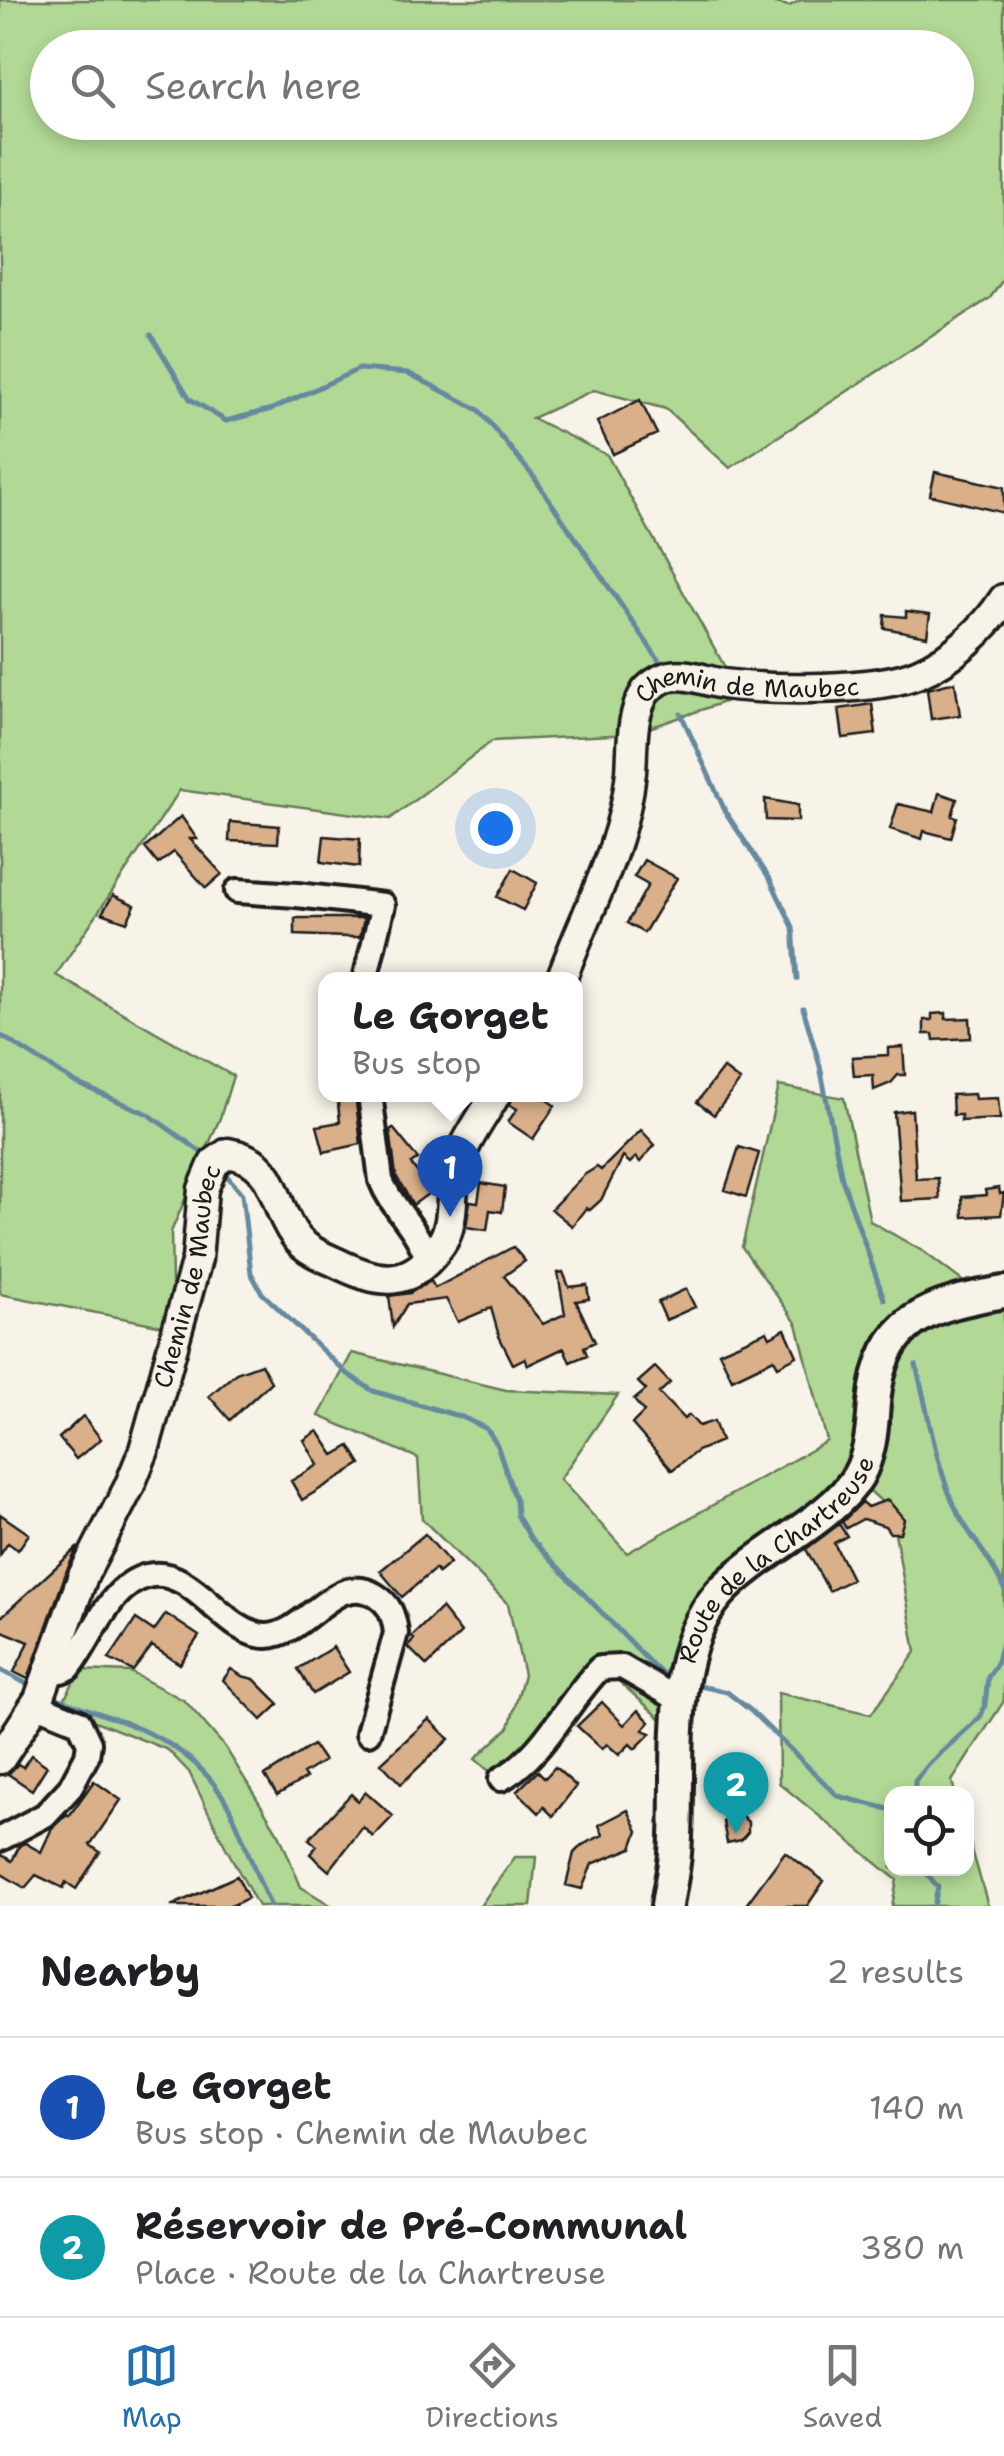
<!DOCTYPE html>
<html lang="en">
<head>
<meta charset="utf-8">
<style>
  :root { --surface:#fff; --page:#f2f2f2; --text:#202124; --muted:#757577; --line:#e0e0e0; --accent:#1f6fb2 }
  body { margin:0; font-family:"Shantell Sans",sans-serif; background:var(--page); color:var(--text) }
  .controls { position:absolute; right:30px; bottom:30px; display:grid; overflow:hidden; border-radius:20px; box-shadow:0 5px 15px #0003 }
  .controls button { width:90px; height:90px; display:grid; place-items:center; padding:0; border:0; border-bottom:2px solid var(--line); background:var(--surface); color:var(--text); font:50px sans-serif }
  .you { position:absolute; left:495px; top:828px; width:35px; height:35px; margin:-25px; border:8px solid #fff; border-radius:50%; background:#1a73e8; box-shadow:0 0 0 15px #1a73e833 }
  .badge { display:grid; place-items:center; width:65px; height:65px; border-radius:50%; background:var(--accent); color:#fff; font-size:32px; font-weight:700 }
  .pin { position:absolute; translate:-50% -82px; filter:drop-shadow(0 2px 5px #0008) }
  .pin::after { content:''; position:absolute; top:52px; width:35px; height:30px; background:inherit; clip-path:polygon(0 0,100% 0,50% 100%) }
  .popup { position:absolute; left:318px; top:972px; width:265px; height:130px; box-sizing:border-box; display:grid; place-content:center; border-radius:20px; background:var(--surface); filter:drop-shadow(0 2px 8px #0005); font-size:32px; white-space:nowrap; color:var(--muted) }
  .popup b { font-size:38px; color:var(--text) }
  .popup::after { content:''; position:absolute; left:50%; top:100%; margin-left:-20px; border:20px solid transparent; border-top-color:var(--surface) }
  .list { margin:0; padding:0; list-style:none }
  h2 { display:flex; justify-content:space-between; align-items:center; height:130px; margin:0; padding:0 40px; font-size:42px }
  h2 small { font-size:32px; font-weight:400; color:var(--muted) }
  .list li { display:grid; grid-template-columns:65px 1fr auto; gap:30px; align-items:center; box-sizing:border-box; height:140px; padding:0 40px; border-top:2px solid var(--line) }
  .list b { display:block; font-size:38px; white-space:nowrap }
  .list p { margin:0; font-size:32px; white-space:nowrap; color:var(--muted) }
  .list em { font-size:32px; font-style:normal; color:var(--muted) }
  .icon { flex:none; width:55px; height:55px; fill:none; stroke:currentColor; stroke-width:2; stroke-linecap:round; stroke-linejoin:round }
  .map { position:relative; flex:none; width:1004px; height:1906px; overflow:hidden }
  .search { position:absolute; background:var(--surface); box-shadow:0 5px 15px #0003; left:30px; right:30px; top:30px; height:110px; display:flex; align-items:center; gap:25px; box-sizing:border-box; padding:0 35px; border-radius:55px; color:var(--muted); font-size:38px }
  .sheet { height:410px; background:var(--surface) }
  nav { display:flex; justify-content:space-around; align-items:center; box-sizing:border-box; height:140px; border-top:2px solid var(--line); background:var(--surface); font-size:28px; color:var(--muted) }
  nav a { display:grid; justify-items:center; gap:5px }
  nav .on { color:var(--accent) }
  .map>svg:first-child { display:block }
  .green { fill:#b1d894; stroke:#667a58; stroke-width:2.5; fill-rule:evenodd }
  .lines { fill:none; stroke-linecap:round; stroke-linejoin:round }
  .stream { stroke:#6689a0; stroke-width:5 }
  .building { fill:#d9b08a; stroke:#1c1c1c; stroke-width:2.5 }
  .minor-casing { stroke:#1c1c1c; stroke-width:30 }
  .tertiary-casing { stroke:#1c1c1c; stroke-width:35 }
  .secondary-casing { stroke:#1c1c1c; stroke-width:38 }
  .minor { stroke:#f7f3e8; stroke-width:22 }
  .tertiary { stroke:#f7f3e8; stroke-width:28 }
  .secondary { stroke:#f7f3e8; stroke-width:30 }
  .labels { text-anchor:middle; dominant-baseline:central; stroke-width:9; stroke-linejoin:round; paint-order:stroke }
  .street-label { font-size:25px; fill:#1c1c1c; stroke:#f7f3e8 }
</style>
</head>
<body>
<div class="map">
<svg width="1004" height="1906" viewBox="0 0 1004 1906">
  <rect width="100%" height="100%" fill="#f7f3e8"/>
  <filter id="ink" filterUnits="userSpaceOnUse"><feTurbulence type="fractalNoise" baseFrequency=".01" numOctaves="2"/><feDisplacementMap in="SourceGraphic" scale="20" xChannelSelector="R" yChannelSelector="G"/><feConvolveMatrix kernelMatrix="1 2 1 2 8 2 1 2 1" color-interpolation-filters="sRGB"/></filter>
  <g filter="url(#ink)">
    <!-- green -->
    <path class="green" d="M0,0h761l28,6 12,-6h203v278l-14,20 -260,170 -64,-59 -72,-19 -62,28 75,37 134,241 -109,38 -140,7 -102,78 -210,-29 -124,185 177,101 -13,42 -49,114 2,96 -173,-34zM48,48h908v74h-908z
      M779,1086l65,12 26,123 54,31 70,53 10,-8v404l-52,80 3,12 -63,1v74h74l1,-36 21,74h-96l5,-26 -118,-97 -1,-90 93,21 45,-62 -25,-142 -40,-36 -124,88 -47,91 -11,73 -56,-50 -118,100 -20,-17 34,-32 15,-52 -16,-71 -86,-85 -4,-61 -99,-42 33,-63 154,37 112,5 -58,84 67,74 200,-112 -30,-117 -55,-77z
      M80,1670l50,2 55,29 40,46 55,89 21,51 31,19h-74l-34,-62 -35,-72 -21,-22 -108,-43z
      M515,1857h21l-5,49h-51z"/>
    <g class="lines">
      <!-- stream -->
      <path class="stream" d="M151,335l39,64 36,22 46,-12 87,-40 49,4 71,37 54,66 129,189
        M681,714l45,99 44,66 23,48 4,52
        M803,1008l17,58 22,113 42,120
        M0,1035l76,48 72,31 60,43
        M223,1171l19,23 9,79 11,20 83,79 28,19 89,26 25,12 10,16 19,56 1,14 14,24 122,127 17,13
        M916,1365c13,49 20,106 43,150 14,26 34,46 45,74
        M0,1670l33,17
        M691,1684l36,8 23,18 88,86 54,14
        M52,1696c71,28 138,39 177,111 16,32 25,67 42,99
        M915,1794v-13l15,-18 51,-47 4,-11 3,-28 8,-12 8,-31
        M927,1868v6l11,13 -4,19"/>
    </g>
    <!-- building -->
    <path class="building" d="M640,400l17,34 -44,20 -16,-32z
      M935,472l69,15v26l-74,-18z
      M906,611l24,3 -3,22 -43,-8 1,-13 21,2z
      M955,682l5,33 -29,4 -4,-30z
      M872,704l4,30 -33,4 -4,-29z
      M939,793l18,6 -5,17 5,1 -6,21 -27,-7 -2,8 -32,-10 8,-25 36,8z
      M765,799l33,6v16l-32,-1z
      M181,816l16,23h-7l32,35 -16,14 -32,-36 -16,12 -13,-16z
      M230,822l49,4 -1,17 -49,-2z
      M324,836l36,3 -1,28 -38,-5z
      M644,860l33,18 -33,55 -17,-10 21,-38 -14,-8z
      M513,869l24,14 -14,27 -26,-13z
      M113,895l22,10 -8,17 -25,-9z
      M295,918h69v1l-4,18h-13l-52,-2z
      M946,1013v6l24,-1 1,20 -37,2 -1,-6h-9v-14h8v-6z
      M903,1047l2,28h-7l-7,8 -17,7 -1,-15 -19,1 -2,-19 36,-2v-7z
      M723,1068l17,13 -26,34 -17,-13z
      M337,1094h18l6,50 -37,8 -7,-26 23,-4z
      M513,1094h27l15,12 -22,33 -25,-17 9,-13 -7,-4z
      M974,1094l1,5 23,-1 2,21 -39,2v-6h-8l-1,-20z
      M912,1110l4,69 22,-1 2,21 -39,2 -7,-89z
      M393,1128l25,31 -7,5 21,27 -19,14 -17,-29 -6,-46z
      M641,1130l14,15 -15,17 -4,-5 -6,6 -7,-6 -22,43 -11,10 -4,-2 -14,18 -21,-17 33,-34 13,-8 4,3z
      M739,1147l20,6 -13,44 -21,-7z
      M481,1183l24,4 -3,25 -12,-2 -3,20 -21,-3 4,-26 8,1z
      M999,1188l1,6 4,-1 -3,22 -38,2 -1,-20 24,-2 -1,-5z
      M513,1247l12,14 -21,15 39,48 22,-10 -7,-41 5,-1 6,15 18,-2 2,14 -13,2 19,41 -11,5 3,8 -17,7 -6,-14 -36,17 -3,-7 -12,6 -14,-28 -8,-28 -33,14 -12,-23 -39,5 -14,23 -4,-31 21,-3 21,-12 4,7z
      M686,1289l9,18 -29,13 -8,-18z
      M785,1329l12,27 -19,10 -4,-7 -42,20 -13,-27 48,-21 3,6z
      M261,1364l10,18 -41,38 -21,-24 27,-23z
      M655,1367l15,16 -11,10 25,26 5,-4 10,11 15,-5 7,20 -24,10 -25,19 -40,-46 12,-12 -10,-12 12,-10 -8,-8z
      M83,1416l18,23 -25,20 -17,-21z
      M318,1431l16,24 16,-9 11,18 -59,36 -11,-19 27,-16 -14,-25z
      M888,1500l16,19 -4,14h-10l-5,-7 -22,-7 -17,9 -4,-6 20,-20 5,5z
      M0,1514l29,20 -11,16 -10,-7 -8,12z
      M839,1524l8,12 -13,7 18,36 -23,12 -23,-42z
      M425,1534l25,29 -12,10 -3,-4 -33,28 -22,-26z
      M78,1547l-11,23 -39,109 -14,-7 15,-30 -29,-12v-12z
      M441,1608l20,25 -34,33 -19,-19 6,-8 -3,-2z
      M166,1614l33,22 -19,28 -28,-18 -19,25 -24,-12 27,-40 18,12z
      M333,1647l16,25 -36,22 -15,-25z
      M231,1669l11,7 12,3 25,25 -17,16 -39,-40z
      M602,1702l22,23 14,-15 12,12 -7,8 8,3 -16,16 -5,-5 -11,11 -12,-11 -5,5 -25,-23z
      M429,1719l20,20 -48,45 -20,-21z
      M313,1745l11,16 -21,13 3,4 -29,17 -12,-19z
      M31,1755l16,11 -15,24 -24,-16 10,-10 5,3z
      M555,1767l21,19 -23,30 -9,-9 -5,6 -22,-22 21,-20 7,7z
      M94,1781l27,19 -31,45 10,7 -24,37 -10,-7 -3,6 -27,-13 -11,13 -25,-15v-19l12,7 8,-16 5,-2 16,9 11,-24 15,-14 2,2z
      M366,1792l27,24 -20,21 -10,-10 -34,44 -19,-17 7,-8 -8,-7 42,-45 7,7z
      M628,1810l10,21 -6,17 -40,16 -10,25 -16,-4 8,-32 8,-8 21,-10 -4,-10z
      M740,1814l8,8v10l-7,8 -14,3 -4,-21 8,-7z
      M785,1852l39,29 -17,25h-62z
      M237,1876l11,22 -17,8h-60z"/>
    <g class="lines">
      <!-- minor casing -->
      <g class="minor-casing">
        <path id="minor" d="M237,891l60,4 86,10 -18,75
          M370,1094l11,86c11,30 39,49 46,81
          M51,1665l10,6 8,-3c23,-28 39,-82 78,-92 46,-12 78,61 120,60 39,-1 68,-65 108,-41 15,9 19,21 21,38l-28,100
          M501,1779c45,-26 64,-75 99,-111l22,-1 59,34
          M0,1839l45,-24 25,-27 17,-32 2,-13 -10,-21 -44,-18"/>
      </g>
      <!-- tertiary casing -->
      <g class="tertiary-casing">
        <g id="tertiary">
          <path id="s1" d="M561,980c26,-72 62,-130 70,-208 2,-26 -1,-57 15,-81 5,-6 17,-14 25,-15 19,-3 34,5 52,8 47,6 153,8 196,-11 33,-14 66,-44 85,-74"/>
          <path id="s2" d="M0,1759l39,-60 44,-123 46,-89 15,-37 53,-191 6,-70 11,-26 14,-10c52,9 42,50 68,84 9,12 25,19 39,25 44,22 75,28 106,-18 15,-22 8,-50 15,-75 7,-26 26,-51 40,-75"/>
        </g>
      </g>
      <!-- secondary casing -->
      <g class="secondary-casing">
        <g id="secondary">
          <path id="s3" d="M667,1906c2,-17 7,-35 8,-53 7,-79 -12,-195 44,-259 38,-43 112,-72 139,-118 13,-23 14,-48 16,-73 8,-85 55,-98 130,-111"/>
        </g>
      </g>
      <!-- minor -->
      <use href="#minor" class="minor"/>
      <!-- tertiary -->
      <use href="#tertiary" class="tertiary"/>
      <!-- secondary -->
      <use href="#secondary" class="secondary"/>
    </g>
  </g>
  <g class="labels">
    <!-- street labels -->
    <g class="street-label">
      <text stroke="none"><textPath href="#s1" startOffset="408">Chemin de Maubec</textPath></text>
      <text stroke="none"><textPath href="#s2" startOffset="522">Chemin de Maubec</textPath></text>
      <text stroke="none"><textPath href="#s3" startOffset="385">Route de la Chartreuse</textPath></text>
    </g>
  </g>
</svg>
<div class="controls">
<button><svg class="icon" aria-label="locate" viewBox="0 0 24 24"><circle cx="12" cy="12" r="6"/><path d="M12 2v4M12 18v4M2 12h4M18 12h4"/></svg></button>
</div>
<div class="you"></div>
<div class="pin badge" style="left:450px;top:1217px;background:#1a4fb4">1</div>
<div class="popup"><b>Le Gorget</b>Bus stop</div>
<div class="pin badge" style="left:736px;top:1834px;background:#0f9aa8">2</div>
<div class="search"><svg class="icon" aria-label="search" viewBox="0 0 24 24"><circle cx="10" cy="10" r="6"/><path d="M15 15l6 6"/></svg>Search here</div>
</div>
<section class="sheet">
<h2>Nearby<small>2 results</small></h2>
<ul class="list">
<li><span class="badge" style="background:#1a4fb4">1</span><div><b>Le Gorget</b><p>Bus stop · Chemin de Maubec</p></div><em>140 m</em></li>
<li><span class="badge" style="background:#0f9aa8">2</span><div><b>Réservoir de Pré-Communal</b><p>Place · Route de la Chartreuse</p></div><em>380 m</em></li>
</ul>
</section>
<nav>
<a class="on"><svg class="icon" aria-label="map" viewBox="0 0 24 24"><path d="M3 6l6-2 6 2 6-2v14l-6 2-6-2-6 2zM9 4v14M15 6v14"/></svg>Map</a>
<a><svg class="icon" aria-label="directions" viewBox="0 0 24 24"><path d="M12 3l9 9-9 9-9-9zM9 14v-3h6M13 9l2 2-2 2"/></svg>Directions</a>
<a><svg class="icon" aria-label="saved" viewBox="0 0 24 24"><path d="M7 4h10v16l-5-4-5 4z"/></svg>Saved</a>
</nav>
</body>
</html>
